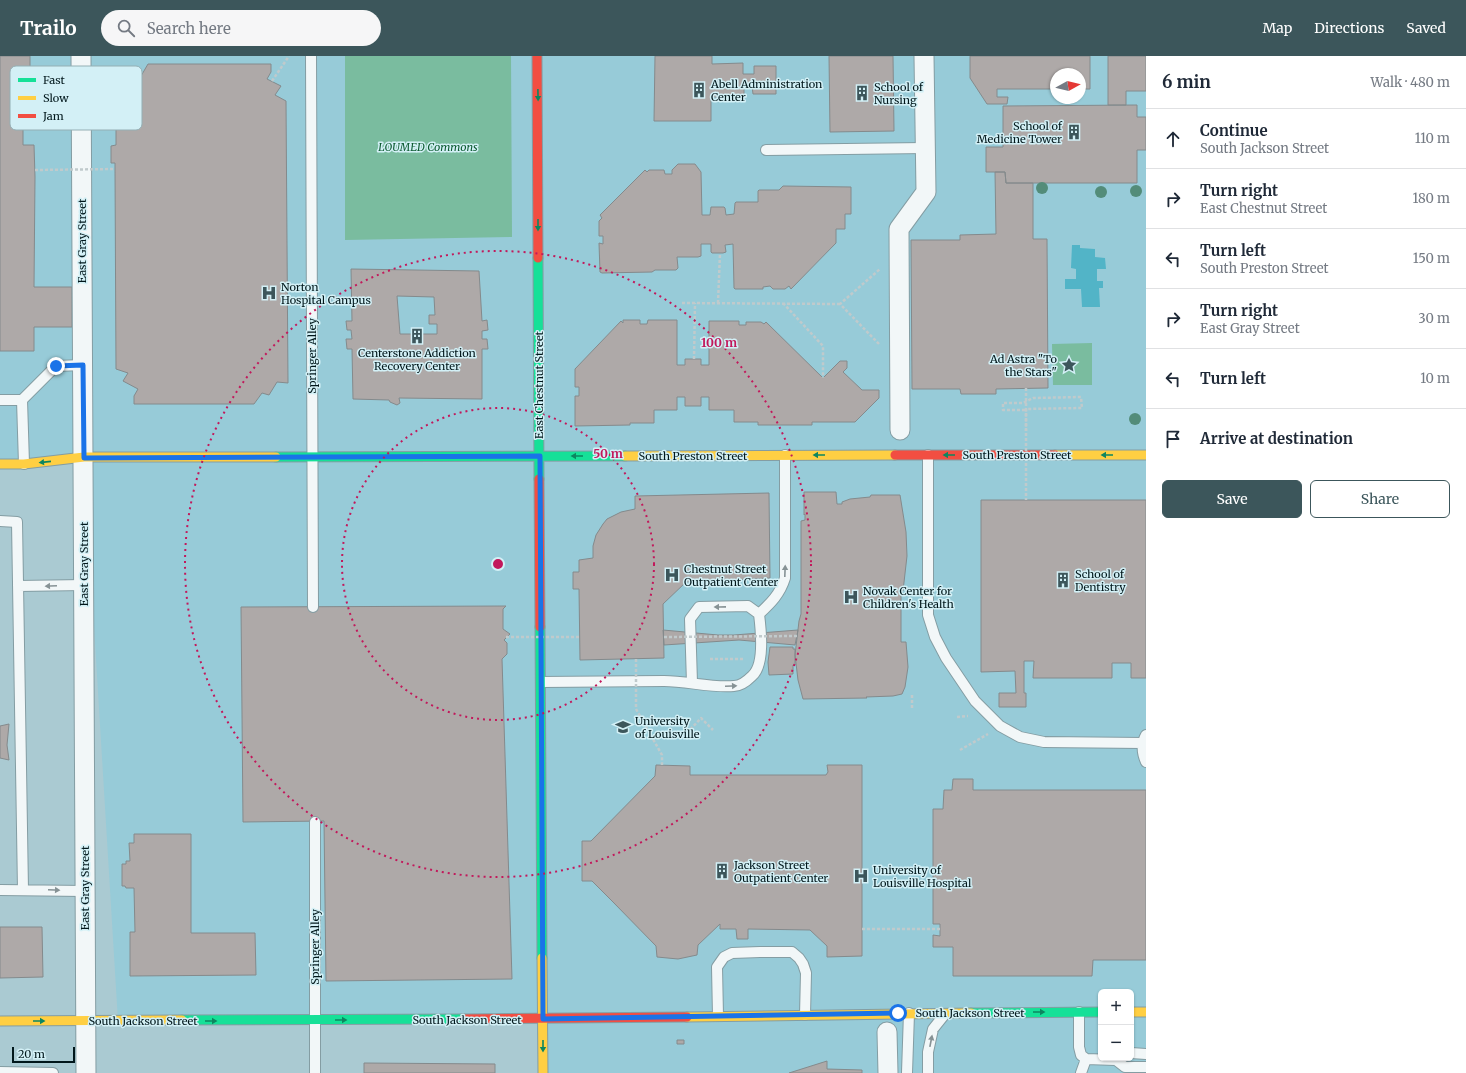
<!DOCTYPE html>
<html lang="en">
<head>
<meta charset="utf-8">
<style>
  :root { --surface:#fff; --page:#f6f6f7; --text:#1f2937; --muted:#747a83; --line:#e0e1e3; --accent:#3c565b }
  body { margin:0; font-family:Merriweather,serif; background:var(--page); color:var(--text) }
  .controls { position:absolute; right:12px; bottom:12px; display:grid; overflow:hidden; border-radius:6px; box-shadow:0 1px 3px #0004 }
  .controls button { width:36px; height:36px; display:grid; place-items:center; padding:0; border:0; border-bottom:1px solid var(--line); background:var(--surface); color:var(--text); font:20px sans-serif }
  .compass { position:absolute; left:1050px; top:12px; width:36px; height:36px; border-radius:50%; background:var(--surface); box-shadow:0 1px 3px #0004; rotate:82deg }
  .scale { position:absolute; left:12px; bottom:10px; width:63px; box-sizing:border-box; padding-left:4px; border:2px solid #01171b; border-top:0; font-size:11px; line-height:14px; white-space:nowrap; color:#01171b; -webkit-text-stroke:3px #d3f0f6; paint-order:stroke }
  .stop { position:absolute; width:12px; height:12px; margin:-9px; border:3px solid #1a73e8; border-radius:50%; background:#fff }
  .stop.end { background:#1a73e8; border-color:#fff; box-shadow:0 1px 4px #0008 }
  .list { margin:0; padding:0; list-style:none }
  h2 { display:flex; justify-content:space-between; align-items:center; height:52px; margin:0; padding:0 16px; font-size:17px }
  h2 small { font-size:13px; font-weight:400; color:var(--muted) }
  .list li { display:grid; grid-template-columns:26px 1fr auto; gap:12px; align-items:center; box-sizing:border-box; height:60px; padding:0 16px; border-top:1px solid var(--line) }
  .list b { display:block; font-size:15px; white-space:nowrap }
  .list p { margin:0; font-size:13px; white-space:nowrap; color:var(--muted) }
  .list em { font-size:13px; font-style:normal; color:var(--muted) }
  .actions { display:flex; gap:8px; padding:12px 16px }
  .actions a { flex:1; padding:9px 0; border:1px solid var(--accent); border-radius:6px; text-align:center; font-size:14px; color:var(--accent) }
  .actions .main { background:var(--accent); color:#fff }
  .icon { flex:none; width:22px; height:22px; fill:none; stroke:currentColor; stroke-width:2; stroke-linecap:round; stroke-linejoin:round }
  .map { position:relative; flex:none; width:1146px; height:1017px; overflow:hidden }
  header { display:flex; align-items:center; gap:24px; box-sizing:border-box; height:56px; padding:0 20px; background:var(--accent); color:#fff }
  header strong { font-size:19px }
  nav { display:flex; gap:22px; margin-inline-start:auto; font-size:14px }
  .search { width:280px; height:36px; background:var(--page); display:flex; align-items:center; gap:10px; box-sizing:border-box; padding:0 14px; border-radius:22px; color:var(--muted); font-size:15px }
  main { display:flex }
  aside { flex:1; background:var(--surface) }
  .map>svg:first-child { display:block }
  .built { fill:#97cbd8; fill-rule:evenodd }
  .green { fill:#7abc9f }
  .water { fill:#52b4c7 }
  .building { fill:#aea9a8; stroke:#848a8c; fill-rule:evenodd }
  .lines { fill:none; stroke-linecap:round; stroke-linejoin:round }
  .lane-casing { stroke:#849da3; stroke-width:12 }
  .street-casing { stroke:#849da3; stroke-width:21 }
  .fast-casing { stroke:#849da3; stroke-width:11 }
  .slow-casing { stroke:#849da3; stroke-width:11 }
  .jam-casing { stroke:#849da3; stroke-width:11 }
  .path { stroke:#c0cacc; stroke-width:2.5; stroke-dasharray:3 2; stroke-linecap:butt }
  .lane { stroke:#f2f7f8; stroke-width:10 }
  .street { stroke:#f2f7f8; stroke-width:19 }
  .fast { stroke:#16e098; stroke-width:9 }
  .slow { stroke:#ffcf43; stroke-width:9 }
  .jam { stroke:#f24e42; stroke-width:9 }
  .path-bridge { stroke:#c0cacc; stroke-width:2.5; stroke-dasharray:3 2; stroke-linecap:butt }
  .tree { fill:#538c79 }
  .oneway { fill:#0d8660 }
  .oneway2 { fill:#869295 }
  .route { stroke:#1a73e8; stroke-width:5 }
  .ring { fill:none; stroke:#c2185b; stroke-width:2; stroke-dasharray:2 4 }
  .labels { text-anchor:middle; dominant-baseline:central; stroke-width:3; stroke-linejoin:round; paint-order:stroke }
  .poi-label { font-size:11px; fill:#01171b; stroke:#d3f0f6; text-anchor:start }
  .park-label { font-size:11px; font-style:italic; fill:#0b5a30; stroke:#d3f0f6 }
  .street-label { font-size:11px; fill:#01171b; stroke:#d3f0f6 }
  .key { fill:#d3f0f6; stroke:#94afb4; stroke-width:1 }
  .key-label { font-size:11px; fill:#01171b }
  .centre { fill:#c2185b; stroke:#d3f0f6; stroke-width:2 }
  .ring-label { font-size:12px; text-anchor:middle; font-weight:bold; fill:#c2185b; stroke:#d3f0f6; stroke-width:3; stroke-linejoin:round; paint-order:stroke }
</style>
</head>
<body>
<header>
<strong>Trailo</strong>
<div class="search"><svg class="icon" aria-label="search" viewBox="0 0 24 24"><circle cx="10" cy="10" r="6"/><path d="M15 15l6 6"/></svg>Search here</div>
<nav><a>Map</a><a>Directions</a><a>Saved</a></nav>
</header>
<main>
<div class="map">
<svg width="1146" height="1017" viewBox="0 0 1146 1017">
  <rect width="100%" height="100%" fill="#aacad2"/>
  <!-- built -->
  <path class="built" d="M0,0h1146v1017h-603v-53l-425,1 -34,-560h-84zM1056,18h24v24h-24zM1101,936h30v66h-30z"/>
  <!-- green -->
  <path class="green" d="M345,0h166l1,181 -167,3z
    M1092,287v42h-39l-1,-41z"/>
  <!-- water -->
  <path class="water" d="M1072,189h8v3l15,1v8l10,1 1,11h-9v12h6v7h-4l1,19h-18l-1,-18h-16v-10h11v-10l-5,-1z"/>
  <!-- building -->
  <path class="building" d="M0,0h30v19h-16l1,15h18l1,30 -11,1v24h11l1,32 -1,110h38v40h-38v24h-34z
    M655,0h57v8l31,-1v11h11v-8h22v28h-23l-1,-8h-8v11h-33v24h-57z
    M829,0h64l1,75 -64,1z
    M970,0h120v33h-10v-15h-24v15h-59v8h11l-1,7h-20l-17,-26z
    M1108,0h38v35h-20v14h-18z
    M148,8h123v8l-4,7 14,7 -6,9 11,6 2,282 -11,-1 -8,13 -7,-2 -8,11h-120v-8l4,-7 -15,-8 5,-8 -12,-4 -1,-200v-6h-4v-17l5,-1v-31l-5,1v-10l4,1 -1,-20 9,-1 3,2 8,-14 7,3z
    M1137,49v12h9v33h-9v33h-131l-1,-11h-19v-25h17v-41z
    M678,108h17l6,8 1,43h8l1,-8h13l1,1 1,7 8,-1 1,-11 1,-1h22v-11l1,-1h20l4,-4 68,1v27h-6v15h-9v14l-45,46 -2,-3 -4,3h-12l-3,-3 -7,1v2h-28l-1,-1 -1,-44 -8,1 1,7 -3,1h-11l-1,-1v-8h-10v12l-3,1h-21l1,11 -2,2h-21l-3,2 -50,1 -2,-1 -1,-29 4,1v-8h-4v-15l3,-3 -2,-3 45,-45 2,2 2,-2h15l1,4h7v-4z
    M995,116h10l1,11h27v56h14l1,149 -52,1v5h-35l-1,-5h-48l-1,-149h49v-5l36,-1z
    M351,213l128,2 3,50 5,-1 1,10 -6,1v8h5l1,10h-6v50l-83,-1 1,5 -3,2 -7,-3 -1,-2 -36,-1 -1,-50h-5l-1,-10h6l-1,-9h-4l-1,-9h6zM397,240l37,1 1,18h-6v9h8v10h-37z
    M623,264h17v4h7l1,-4h29v45h8v-6h16v6h8v-44h30v4h7v-3h15l3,2 2,-2 57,56 17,-17h7v7l-4,4 19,18h17v8l-24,24h-43v3h-54v-3h-24v-12h-25v-13h-8v9h-16v-9h-8v13h-23v13h-24v2l-55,1v-30h4v-9h-4v-18l46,-48 2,2z
    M804,436h32l1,12h5v-2l8,-3 20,-2 1,-2h29l6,37 1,24 -4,35 -2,-1v52h5l2,25 -3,20 -3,7 -9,2 -27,1 1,1 -64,1 -5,-19 -3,-25 4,-34 2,-7v-93l4,-1v-6l-1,1z
    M769,437l1,85 -84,4 -23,22 1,54 -84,2 -1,-71h-6v-17h6v-12l14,-2v-12l3,-11 7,-11 4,-5 14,-7 14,-3v-13z
    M981,444h165v178h-15v-15h-19v15h-79l1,-17h-10v32h2v14h-27v-14h17l-1,-22 -34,1z
    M506,550l-3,3v20l7,5 -6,6 3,3v11l-5,5 10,320 -186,2 -2,-160 -81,1 -2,-215z
    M663,574l55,5h16l64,-5 -3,15 -56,-5 -75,5z
    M770,591h23v2h2v16h-2v9l-24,1 -1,-13z
    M9,668l-2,21 2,15 -9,-2v-32z
    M656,709l34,1v9h136l2,-3 -1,-7h35v191l-35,1v-11l-17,-16 -62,-1v10h-11l-1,-10h-16v-5l-22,21 -1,10 -19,4 -21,-2 -1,-11 -43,-44 -21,-21h-10v-40h9l64,-65z
    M953,723h20v11h173v170h-53l-1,16h-139v-29h-20v-12l7,1v-12h-7v-115h10l1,-19h8z
    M134,778h57v99h64l1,42 -126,1v-44h5l-1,-44h-8l-1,-2h-3v-22h4v-3h4l-1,-18h5z
    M0,871h42l1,50 -43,1z
    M677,984h7v4h-7z
    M827,1005v8l35,1v3h-73z
    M364,1007l131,1v9h-131z"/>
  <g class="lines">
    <!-- lane casing -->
    <g class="lane-casing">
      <path id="lane" d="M311,0l2,551
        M766,94l159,-2
        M0,344h22l2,64
        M22,344l34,-34 27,-1
        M928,399v160l7,22 11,21 29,43 25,25 20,11 24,5 99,1
        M0,465l17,1 6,368
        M18,530l66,-1
        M759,558c12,-11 21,-20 26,-36v-123
        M541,626c41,0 82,-1 123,-1 23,0 47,7 70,5 7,0 13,-5 18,-10 13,-11 9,-46 7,-62l-11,-8 -49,1 -9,12 2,64
        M1146,679c-5,9 -4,18 0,27
        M315,766v251
        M0,834l85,1
        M1079,956v35l2,8 5,4 30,1 9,7h21
        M718,960l-1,-49 7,-10 8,-4 28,-1h32l7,6 4,6 3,9 -1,42
        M1131,997l15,1
        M0,1016l53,1
        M907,1017l2,-60
        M928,1017v-21l5,-23 12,-15
        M1081,1017l5,-14"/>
    </g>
    <!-- street casing -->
    <g class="street-casing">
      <path id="street" d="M81,0l5,1017
        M900,374l-1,-201 27,-37 -2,-136
        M887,976l1,41"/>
    </g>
    <!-- fast casing -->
    <g class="fast-casing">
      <path id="fast" d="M538,202l1,221
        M276,401l349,-1
        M540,571l2,331
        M971,957l130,-1
        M182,964l282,-1"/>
    </g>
    <!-- slow casing -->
    <g class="slow-casing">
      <path id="slow" d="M1055,399h91
        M625,400l270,-1
        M0,408h24l60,-7h192
        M542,902l1,115
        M1131,956h15
        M687,961l284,-4
        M0,965l182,-1"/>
    </g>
    <!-- jam casing -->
    <g class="jam-casing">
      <path id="jam" d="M537,0l1,202
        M895,399h160
        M539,423l1,148
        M464,963l223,-2"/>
    </g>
    <!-- path -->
    <path class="path" d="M272,25l17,-25
      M682,247l158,1
      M718,247l2,-50
      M783,247l40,43v32
      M879,288l-39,-40 40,-35
      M694,303l1,-56
      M1025,354h-22v-7h20l10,-5 48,-1 1,11 -56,1v22
      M710,603h33
      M912,652v-15
      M957,661l11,-1
      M667,681l22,-6 12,-13 12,12
      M960,694l28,-16
      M862,873h78"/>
    <!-- lane -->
    <use href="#lane" class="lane"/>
    <!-- street -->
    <use href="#street" class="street"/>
    <!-- fast -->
    <use href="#fast" class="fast"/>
    <!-- slow -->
    <use href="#slow" class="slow"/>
    <!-- jam -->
    <use href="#jam" class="jam"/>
    <!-- path-bridge -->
    <path class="path-bridge" d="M35,114l80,-1
      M1026,332v112
      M506,581h73
      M664,581l133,-1
      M636,603v50l26,46v10"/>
  </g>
  <!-- trees -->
  <g class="tree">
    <circle cx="1042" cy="132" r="6"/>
    <circle cx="1136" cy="135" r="6"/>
    <circle cx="1101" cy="136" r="6"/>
    <circle cx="1135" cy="363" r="6"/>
  </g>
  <!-- one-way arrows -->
  <defs><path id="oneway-solid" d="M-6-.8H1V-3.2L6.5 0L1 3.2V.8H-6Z"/></defs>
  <g class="oneway">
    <use href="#oneway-solid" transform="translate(538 39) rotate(89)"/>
    <use href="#oneway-solid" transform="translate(538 169) rotate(90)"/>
    <use href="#oneway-solid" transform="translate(819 399) rotate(180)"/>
    <use href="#oneway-solid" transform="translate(949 399) rotate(180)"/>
    <use href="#oneway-solid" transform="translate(1107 399) rotate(180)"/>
    <use href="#oneway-solid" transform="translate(577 400) rotate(180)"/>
    <use href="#oneway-solid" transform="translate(45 406) rotate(174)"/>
    <use href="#oneway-solid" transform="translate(1039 956)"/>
    <use href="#oneway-solid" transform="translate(341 964)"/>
    <use href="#oneway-solid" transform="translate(39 965)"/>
    <use href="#oneway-solid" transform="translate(211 965)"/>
    <use href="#oneway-solid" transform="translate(543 990) rotate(90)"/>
  </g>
  <g class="oneway2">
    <use href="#oneway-solid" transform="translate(785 515) rotate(-88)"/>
    <use href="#oneway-solid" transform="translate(51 530) rotate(178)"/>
    <use href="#oneway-solid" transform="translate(720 551) rotate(179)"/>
    <use href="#oneway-solid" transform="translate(731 630) rotate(-3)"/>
    <use href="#oneway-solid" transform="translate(54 834) rotate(2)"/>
    <use href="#oneway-solid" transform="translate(931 985) rotate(-79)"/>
  </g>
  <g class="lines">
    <!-- route -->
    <path class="route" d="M56,310l27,-1 1,93 456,-2 3,563 355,-6"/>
  </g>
  <!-- distance rings -->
  <g class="ring">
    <circle cx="498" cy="508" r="156"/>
    <circle cx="498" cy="508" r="313"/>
  </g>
  <!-- icons -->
  <defs>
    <g id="building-bare" transform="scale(1.2)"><path d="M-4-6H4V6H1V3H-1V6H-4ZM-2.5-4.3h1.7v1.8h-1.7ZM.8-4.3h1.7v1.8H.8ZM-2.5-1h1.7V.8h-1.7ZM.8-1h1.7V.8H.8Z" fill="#3c565b" stroke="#d3f0f6" stroke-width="2.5" paint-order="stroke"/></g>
    <g id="hospital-bare" transform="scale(1.2)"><path d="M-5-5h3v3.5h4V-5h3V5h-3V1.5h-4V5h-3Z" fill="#3c565b" stroke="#d3f0f6" stroke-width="2.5" paint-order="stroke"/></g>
    <g id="sight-bare" transform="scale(1.2)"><path d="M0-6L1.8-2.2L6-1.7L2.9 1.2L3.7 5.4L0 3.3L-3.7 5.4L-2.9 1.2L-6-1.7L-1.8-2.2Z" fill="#3c565b" stroke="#d3f0f6" stroke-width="2.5" paint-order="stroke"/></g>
    <g id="university-bare" transform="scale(1.2)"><path d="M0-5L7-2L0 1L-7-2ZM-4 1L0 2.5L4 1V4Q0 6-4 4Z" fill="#3c565b" stroke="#d3f0f6" stroke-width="2.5" paint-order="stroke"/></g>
  </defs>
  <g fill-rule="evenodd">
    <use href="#building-bare" x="699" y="34"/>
    <use href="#building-bare" x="862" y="37"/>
    <use href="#building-bare" x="1074" y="76"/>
    <use href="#hospital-bare" x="269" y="237"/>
    <use href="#building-bare" x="417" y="280"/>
    <use href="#sight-bare" x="1069" y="309"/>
    <use href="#hospital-bare" x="672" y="519"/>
    <use href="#building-bare" x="1063" y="524"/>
    <use href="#hospital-bare" x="851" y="541"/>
    <use href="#university-bare" x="623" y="671"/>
    <use href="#building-bare" x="722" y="815"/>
    <use href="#hospital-bare" x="861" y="820"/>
  </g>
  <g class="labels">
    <!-- poi labels -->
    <g class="poi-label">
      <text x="711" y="28">Abell Administration<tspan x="711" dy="13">Center</tspan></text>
      <text x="874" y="31">School of<tspan x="874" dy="13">Nursing</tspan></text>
      <text x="1062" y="70" text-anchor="end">School of<tspan x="1062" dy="13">Medicine Tower</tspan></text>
      <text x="281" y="231">Norton<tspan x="281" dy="13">Hospital Campus</tspan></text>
      <text x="417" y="297" text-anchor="middle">Centerstone Addiction<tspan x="417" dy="13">Recovery Center</tspan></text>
      <text x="1057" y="303" text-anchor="end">Ad Astra "To<tspan x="1057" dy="13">the Stars"</tspan></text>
      <text x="684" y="513">Chestnut Street<tspan x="684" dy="13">Outpatient Center</tspan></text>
      <text x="1075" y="518">School of<tspan x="1075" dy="13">Dentistry</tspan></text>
      <text x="863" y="535">Novak Center for<tspan x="863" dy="13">Children's Health</tspan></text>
      <text x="635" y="665">University<tspan x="635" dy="13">of Louisville</tspan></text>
      <text x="734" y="809">Jackson Street<tspan x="734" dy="13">Outpatient Center</tspan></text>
      <text x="873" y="814">University of<tspan x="873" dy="13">Louisville Hospital</tspan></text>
    </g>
    <!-- park labels -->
    <g class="park-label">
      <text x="428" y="91">LOUMED Commons</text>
    </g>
    <!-- street labels -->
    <g class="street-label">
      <text transform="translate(82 185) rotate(-90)">East Gray Street</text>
      <text transform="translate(312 300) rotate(-90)">Springer Alley</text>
      <text transform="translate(539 329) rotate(-90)">East Chestnut Street</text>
      <text x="1017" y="399">South Preston Street</text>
      <text x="693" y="400">South Preston Street</text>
      <text transform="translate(84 508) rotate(-90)">East Gray Street</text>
      <text transform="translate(85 832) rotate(-90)">East Gray Street</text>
      <text transform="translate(315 891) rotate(-90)">Springer Alley</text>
      <text x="970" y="957">South Jackson Street</text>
      <text x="467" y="964">South Jackson Street</text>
      <text x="143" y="965">South Jackson Street</text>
    </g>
  </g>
  <!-- legend -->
  <rect x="10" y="10" width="132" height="64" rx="6" class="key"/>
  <rect x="18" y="22" width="18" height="4" fill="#16e098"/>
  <rect x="18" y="40" width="18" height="4" fill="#ffcf43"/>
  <rect x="18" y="58" width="18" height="4" fill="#f24e42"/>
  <g class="key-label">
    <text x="43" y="28">Fast</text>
    <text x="43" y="46">Slow</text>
    <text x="43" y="64">Jam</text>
  </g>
  <circle cx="498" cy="508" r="6" class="centre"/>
  <g class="ring-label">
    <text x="719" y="291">100 m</text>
    <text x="608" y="402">50 m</text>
  </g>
</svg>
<div class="controls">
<button>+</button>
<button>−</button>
</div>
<svg class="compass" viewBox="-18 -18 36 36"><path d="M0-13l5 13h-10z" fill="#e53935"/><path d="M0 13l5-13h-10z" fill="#747a83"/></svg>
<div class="scale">20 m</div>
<div class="stop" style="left:898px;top:957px"></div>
<div class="stop end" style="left:56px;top:310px"></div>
</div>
<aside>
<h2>6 min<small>Walk · 480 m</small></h2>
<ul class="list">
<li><svg class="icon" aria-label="ahead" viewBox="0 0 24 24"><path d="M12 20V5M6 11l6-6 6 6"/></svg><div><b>Continue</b><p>South Jackson Street</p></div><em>110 m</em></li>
<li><svg class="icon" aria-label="right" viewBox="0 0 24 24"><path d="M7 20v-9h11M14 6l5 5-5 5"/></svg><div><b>Turn right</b><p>East Chestnut Street</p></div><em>180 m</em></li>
<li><svg class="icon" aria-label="left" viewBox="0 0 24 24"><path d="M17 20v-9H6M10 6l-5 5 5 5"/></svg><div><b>Turn left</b><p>South Preston Street</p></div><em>150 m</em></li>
<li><svg class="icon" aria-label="right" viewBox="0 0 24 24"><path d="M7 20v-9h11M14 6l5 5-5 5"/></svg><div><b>Turn right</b><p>East Gray Street</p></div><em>30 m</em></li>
<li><svg class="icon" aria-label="left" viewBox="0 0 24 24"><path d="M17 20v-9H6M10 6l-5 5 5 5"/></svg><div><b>Turn left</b></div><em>10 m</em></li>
<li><svg class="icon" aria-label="arrive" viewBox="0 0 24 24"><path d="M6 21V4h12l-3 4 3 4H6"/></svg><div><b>Arrive at destination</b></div></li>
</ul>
<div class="actions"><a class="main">Save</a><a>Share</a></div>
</aside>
</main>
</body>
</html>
